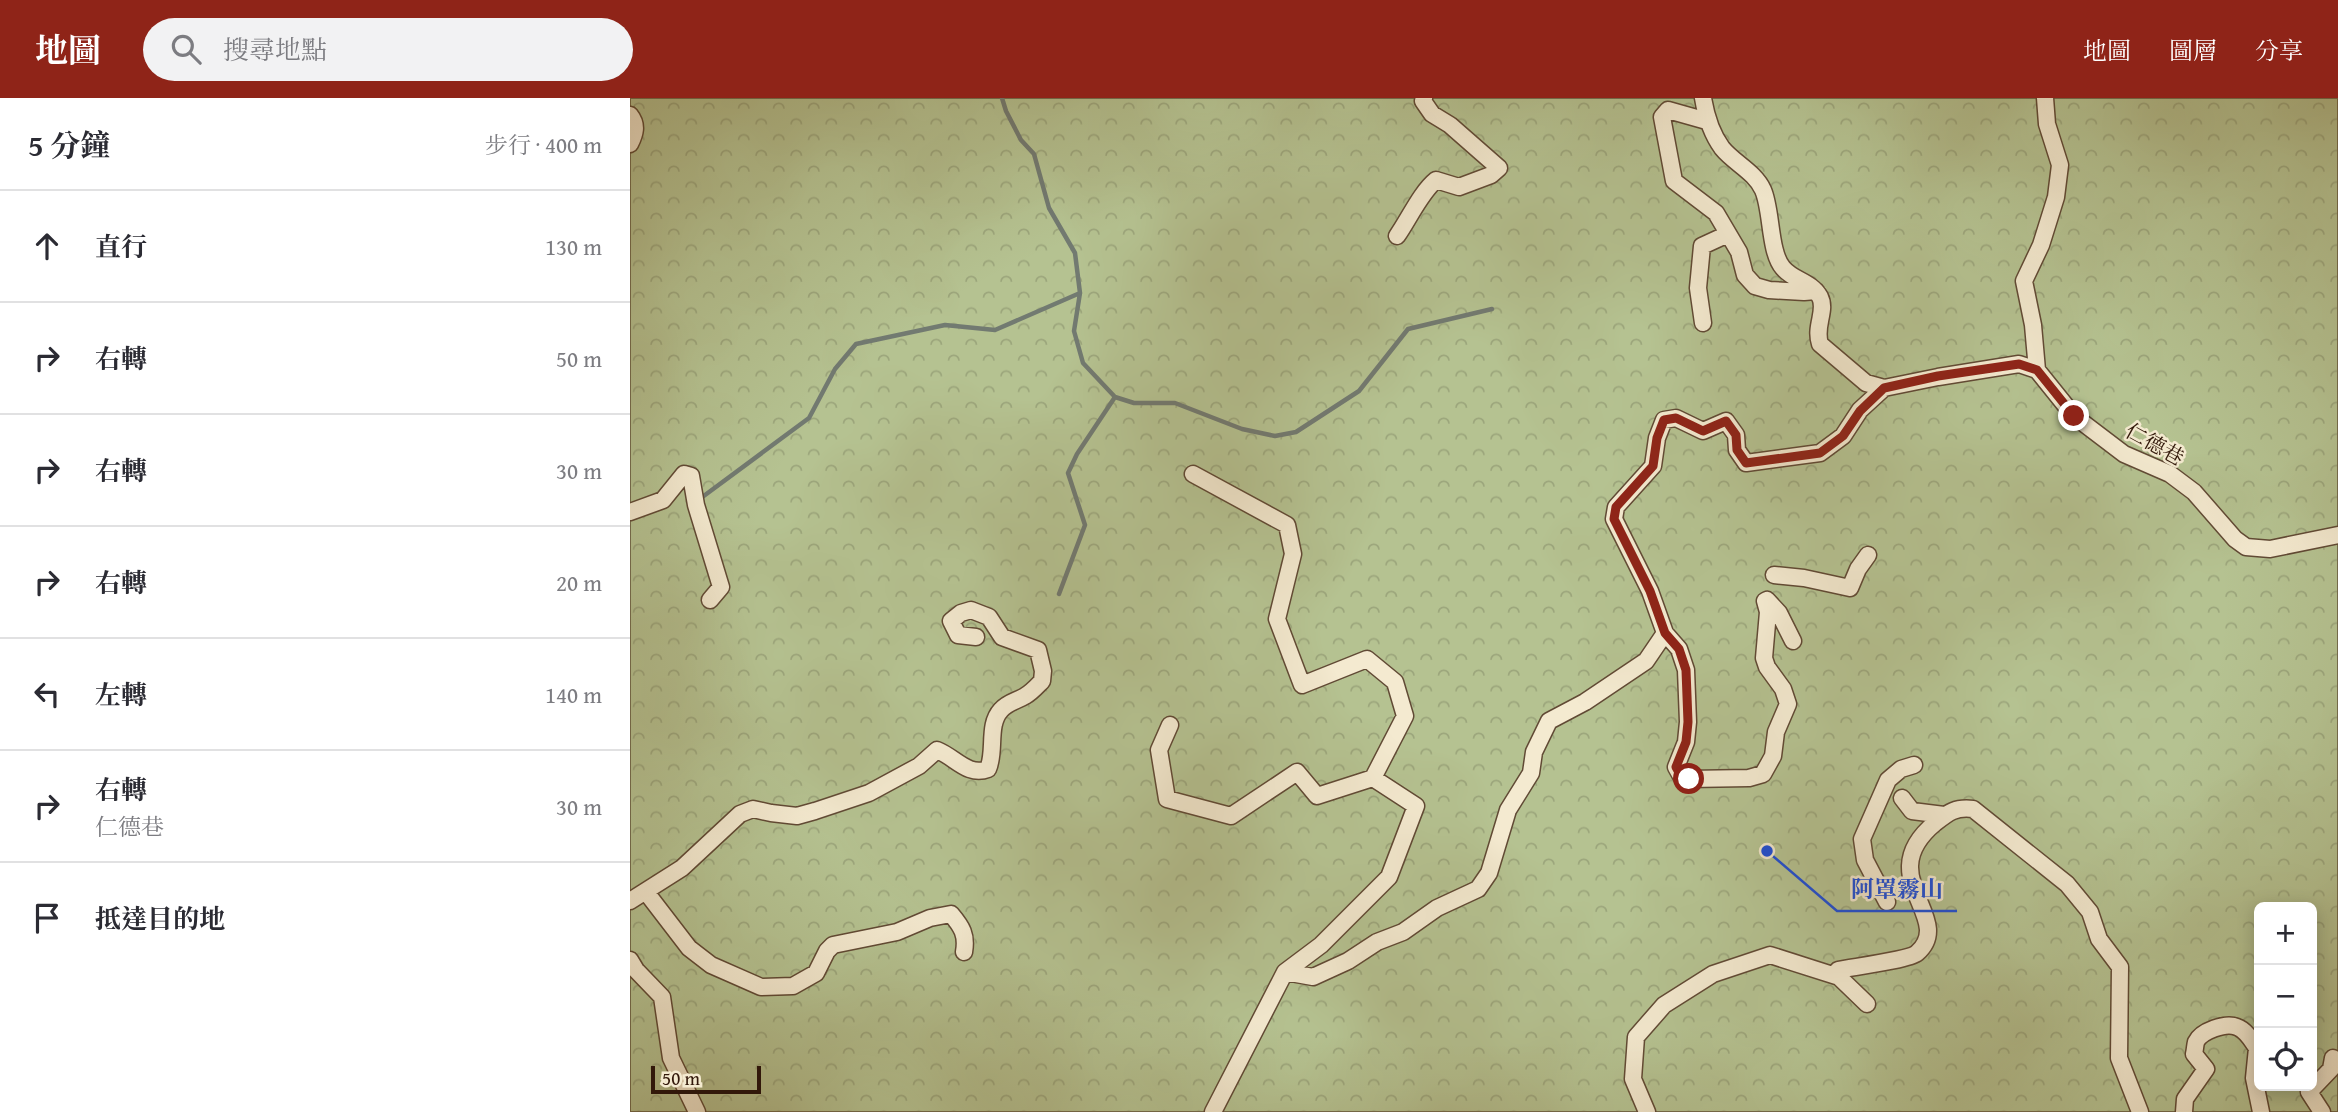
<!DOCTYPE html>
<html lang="zh-TW">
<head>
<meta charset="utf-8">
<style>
  :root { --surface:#fff; --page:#f2f2f3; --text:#2b2b33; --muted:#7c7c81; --line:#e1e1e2; --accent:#8f2418 }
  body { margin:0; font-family:"Gentium Book Plus","Noto Serif TC",serif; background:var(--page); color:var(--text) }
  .controls { position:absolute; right:21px; bottom:21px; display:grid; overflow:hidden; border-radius:10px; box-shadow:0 4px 18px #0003 }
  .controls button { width:63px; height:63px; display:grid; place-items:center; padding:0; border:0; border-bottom:2px solid var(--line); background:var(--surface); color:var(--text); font:35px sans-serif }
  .scale { position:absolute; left:21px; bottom:18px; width:110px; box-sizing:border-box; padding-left:7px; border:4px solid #32180a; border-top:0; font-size:19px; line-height:24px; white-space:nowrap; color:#32180a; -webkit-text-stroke:5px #f4ead0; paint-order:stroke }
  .stop { position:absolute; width:21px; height:21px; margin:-16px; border:5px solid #8f2418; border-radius:50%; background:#fff }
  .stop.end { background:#8f2418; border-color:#fff; box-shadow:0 2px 7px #0008 }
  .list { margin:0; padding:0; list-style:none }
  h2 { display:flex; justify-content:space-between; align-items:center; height:91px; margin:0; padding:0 28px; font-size:30px }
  h2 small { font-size:23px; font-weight:400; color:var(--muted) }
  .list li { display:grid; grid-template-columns:46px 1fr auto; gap:21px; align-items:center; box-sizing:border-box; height:112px; padding:0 28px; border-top:2px solid var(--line) }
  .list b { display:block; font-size:26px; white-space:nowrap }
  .list p { margin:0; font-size:23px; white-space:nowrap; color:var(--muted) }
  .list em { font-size:23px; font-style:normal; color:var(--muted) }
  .icon { flex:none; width:38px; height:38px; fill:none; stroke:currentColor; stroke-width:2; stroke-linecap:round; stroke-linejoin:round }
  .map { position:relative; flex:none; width:1708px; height:1014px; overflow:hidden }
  header { display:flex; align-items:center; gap:42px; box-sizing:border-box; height:98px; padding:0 35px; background:var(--accent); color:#fff }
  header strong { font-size:33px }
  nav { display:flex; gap:38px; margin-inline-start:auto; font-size:24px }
  .search { width:490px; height:63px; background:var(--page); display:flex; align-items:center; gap:18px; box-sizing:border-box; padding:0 24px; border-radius:38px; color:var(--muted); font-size:26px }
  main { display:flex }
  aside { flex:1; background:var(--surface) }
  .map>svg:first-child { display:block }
  .forest { fill:url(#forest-crowns); stroke:#746d4e; stroke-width:2; fill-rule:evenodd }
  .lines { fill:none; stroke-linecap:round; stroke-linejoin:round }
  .stream { stroke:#727a71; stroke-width:4.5 }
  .minor-casing { stroke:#614a35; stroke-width:19 }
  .minor { stroke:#f4ead0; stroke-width:16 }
  .route { stroke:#8f2418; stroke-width:9 }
  .labels { text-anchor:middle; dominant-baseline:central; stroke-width:5; stroke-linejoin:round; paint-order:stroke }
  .street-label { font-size:21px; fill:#32180a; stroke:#f4ead0 }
  .leader { fill:none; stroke:#1d4ed8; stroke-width:2.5 }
  .callout-dot { fill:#1d4ed8; stroke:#f4ead0; stroke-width:2.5 }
  .callout-label { font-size:23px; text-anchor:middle; font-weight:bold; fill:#1d4ed8; stroke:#f4ead0; stroke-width:5; stroke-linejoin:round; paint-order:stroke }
</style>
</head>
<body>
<header>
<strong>地圖</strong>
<div class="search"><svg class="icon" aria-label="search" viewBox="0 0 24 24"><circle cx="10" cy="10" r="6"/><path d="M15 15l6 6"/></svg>搜尋地點</div>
<nav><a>地圖</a><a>圖層</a><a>分享</a></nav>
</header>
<main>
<aside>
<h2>5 分鐘<small>步行 · 400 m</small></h2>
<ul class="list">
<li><svg class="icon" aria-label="ahead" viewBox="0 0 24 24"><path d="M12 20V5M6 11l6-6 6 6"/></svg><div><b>直行</b></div><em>130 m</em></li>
<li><svg class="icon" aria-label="right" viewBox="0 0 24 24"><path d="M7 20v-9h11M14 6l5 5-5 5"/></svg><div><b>右轉</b></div><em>50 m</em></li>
<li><svg class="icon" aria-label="right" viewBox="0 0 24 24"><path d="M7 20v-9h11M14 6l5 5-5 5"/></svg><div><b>右轉</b></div><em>30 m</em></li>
<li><svg class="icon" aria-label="right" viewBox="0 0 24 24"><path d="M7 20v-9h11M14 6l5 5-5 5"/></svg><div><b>右轉</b></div><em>20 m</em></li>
<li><svg class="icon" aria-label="left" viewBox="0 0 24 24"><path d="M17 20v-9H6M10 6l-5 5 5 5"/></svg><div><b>左轉</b></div><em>140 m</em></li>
<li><svg class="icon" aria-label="right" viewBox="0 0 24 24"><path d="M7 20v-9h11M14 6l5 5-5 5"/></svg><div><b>右轉</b><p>仁德巷</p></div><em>30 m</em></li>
<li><svg class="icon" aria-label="arrive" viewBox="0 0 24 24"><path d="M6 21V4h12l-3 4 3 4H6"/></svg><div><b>抵達目的地</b></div></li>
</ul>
</aside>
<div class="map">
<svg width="1708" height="1014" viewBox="0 0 1708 1014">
  <defs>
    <pattern id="forest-crowns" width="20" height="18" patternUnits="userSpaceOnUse" patternTransform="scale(1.75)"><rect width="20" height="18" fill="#b5c291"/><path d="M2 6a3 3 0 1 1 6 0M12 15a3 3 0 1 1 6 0" fill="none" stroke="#9ca67c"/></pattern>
  </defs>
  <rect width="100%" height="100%" fill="#eedfb7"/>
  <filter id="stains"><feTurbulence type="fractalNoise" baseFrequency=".00286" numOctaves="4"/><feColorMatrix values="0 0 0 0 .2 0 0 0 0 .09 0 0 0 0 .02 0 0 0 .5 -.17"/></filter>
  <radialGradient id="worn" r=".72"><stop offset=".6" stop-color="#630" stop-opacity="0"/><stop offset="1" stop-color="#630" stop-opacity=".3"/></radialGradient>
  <!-- forest -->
  <path class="forest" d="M0,0h1708v1014h-1708zM1629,809h53v179h-53z"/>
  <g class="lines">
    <!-- stream -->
    <path class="stream" d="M372,0l4,13 15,29 13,14 15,54 26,45 5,40 -6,38 9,32 32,34 19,6h41l67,26 33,7 21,-4 63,-41 49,-62 84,-20
      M71,400l108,-80 26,-49 21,-25 89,-19 50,5 85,-37
      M429,496l26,-69 -17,-52 9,-19 38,-57"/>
    <!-- minor casing -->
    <g class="minor-casing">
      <path id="minor" d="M1073,0c3,18 8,35 19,50 12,15 33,24 41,42 9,20 6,62 20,78 11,13 28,13 37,29 7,14 -6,29 0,47l46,39 18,5
        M0,17c8,10 5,19 0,29
        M1077,23l-39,-11 -6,7 12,64 42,32 23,39 6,23 10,11 14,4 35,2 12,-1
        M767,138c12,-17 24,-44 39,-56l23,7 32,-12 8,-7 -49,-43 -18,-11 -9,-13 1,-3
        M1073,225l-5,-35 4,-42 26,-12
        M1407,272l37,46 50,38 46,20 24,18 41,47 11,8 24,2 68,-14
        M1407,272l-4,-45 -9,-44 17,-36 15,-48 4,-32 -13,-41 -2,-26
        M563,376l94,51 6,29 -16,65 25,66 65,-26 28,23 10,34 -32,62
        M0,414l33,-12 21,-26 7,2 5,29 25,82 -11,13
        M1144,477l30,3 46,10 8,-19 10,-14
        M1035,535l14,16 7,21 2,52 -2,20 -10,25 5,9 8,3 60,-1 14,-4 10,-18 3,-24 12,-28 -5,-15 -16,-22 -3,-9 4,-46 -3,-11 2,-1 12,13 14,28
        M540,627l-11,25 8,49 64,17 66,-44 20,24 56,-18 43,28 -27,71 -68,68 -36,27 -72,140
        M1272,700l10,13 32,4
        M16,794l43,56 22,17 50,22 32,-1 23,-13 11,-22 6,-6 64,-13 33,-14 21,-4c11,13 16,21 13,38
        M0,803l52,-33 58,-54 13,-5 18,4 26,3 18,-5 54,-18 50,-27 18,-16c18,7 31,27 51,19 8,-18 -1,-44 13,-59 7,-8 16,-9 24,-14 7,-4 12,-10 17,-15l1,-10 -5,-21 -36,-13 -13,-20 -18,-7 -10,3 -10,8 7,14 18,2
        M1257,804l-22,-42 -3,-21 26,-59 13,-11 13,-4
        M0,862l6,10 26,27 9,61 26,54
        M655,874l28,5 35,-16 29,-19 26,-10 34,-24 41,-19 11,-16 19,-63 23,-37 3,-21 15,-31 36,-19 61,-41 19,-28 -15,-42 -36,-72 2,-12 37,-41 4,-28 7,-18 12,-2 27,13 23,-10 10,14 1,15 9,13 74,-10 23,-17 17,-26 24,-22 54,-11 81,-13 18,6
        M1237,906l-28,-27 -1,-7c14,-3 71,-10 79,-17 40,-35 -47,-76 18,-130 14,-11 20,-16 38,-14l94,75 23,28 9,27 21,28 -1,91 21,54
        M1017,1014l-14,-33 3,-42 28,-32 49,-31 57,-19 69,22
        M1554,1014l1,-13 21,-30 -12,-15c1,-4 1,-8 2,-12 5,-11 30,-20 41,-15 9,3 15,14 20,21l-3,30 7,34
        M1692,1014l-13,-20 22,-23 2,-11"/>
    </g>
    <!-- minor -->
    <use href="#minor" class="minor"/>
  </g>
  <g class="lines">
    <!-- route -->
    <path class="route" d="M1059,681l-8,-3 -5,-9 10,-25 2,-20 -2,-52 -7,-21 -14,-16 -15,-42 -36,-72 2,-12 37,-41 4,-28 7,-18 12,-2 27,13 23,-10 10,14 1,15 9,13 74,-10 23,-17 17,-25 24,-23 54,-12 81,-12 18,6 37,46"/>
  </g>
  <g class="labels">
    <!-- street labels -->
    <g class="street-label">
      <text transform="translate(1525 346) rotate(29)">仁德巷</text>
    </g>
  </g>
  <!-- callouts -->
  <path class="leader" d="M1137 753L1207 813H1327"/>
  <circle class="callout-dot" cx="1137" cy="753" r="7"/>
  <g class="callout-label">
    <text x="1267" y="799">阿罩霧山</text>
  </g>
  <rect width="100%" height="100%" filter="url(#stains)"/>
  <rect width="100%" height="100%" fill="url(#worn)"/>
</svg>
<div class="controls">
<button>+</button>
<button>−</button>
<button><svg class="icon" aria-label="locate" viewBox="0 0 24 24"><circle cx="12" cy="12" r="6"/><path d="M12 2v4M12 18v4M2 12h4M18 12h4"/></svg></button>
</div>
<div class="scale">50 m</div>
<div class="stop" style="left:1059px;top:681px"></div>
<div class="stop end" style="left:1444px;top:318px"></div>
</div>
</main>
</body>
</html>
